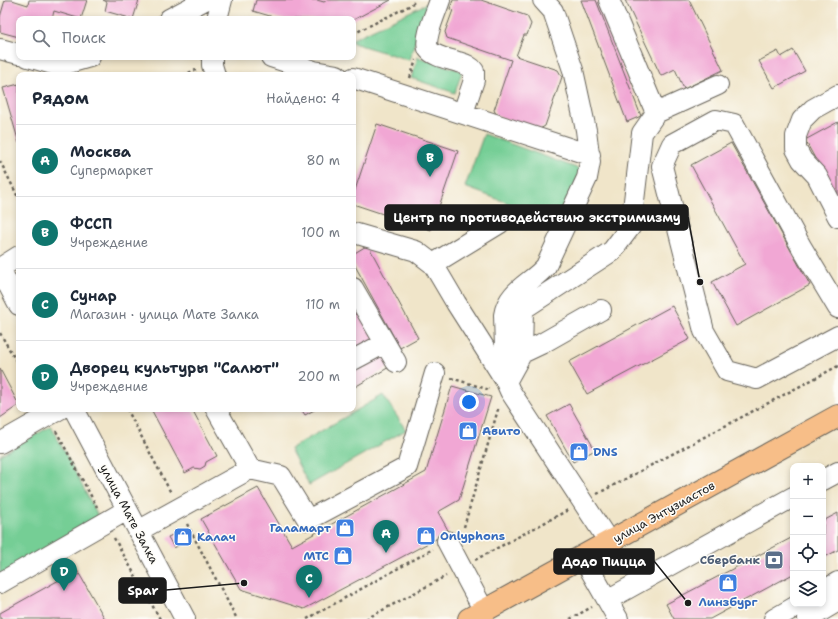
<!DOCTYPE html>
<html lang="ru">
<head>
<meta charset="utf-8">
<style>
  :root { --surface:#fff; --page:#f2f2f3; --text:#1f2937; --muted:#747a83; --line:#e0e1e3; --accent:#0f766e }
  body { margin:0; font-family:"Shantell Sans",sans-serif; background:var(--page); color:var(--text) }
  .controls { position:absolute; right:12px; bottom:12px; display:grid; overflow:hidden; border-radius:8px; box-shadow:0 2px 6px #0003 }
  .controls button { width:36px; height:36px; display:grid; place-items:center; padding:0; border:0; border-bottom:1px solid var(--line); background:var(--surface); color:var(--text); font:20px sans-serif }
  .you { position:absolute; left:469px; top:402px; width:14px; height:14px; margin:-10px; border:3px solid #fff; border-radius:50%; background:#1a73e8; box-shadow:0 0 0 6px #1a73e833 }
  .badge { display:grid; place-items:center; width:26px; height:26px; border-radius:50%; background:var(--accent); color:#fff; font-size:13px; font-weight:700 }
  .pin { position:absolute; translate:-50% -33px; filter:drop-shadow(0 1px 2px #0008) }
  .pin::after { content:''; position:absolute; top:21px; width:14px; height:12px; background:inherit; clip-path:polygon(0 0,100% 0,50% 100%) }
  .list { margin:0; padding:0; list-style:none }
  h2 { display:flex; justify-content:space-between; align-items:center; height:52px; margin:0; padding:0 16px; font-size:17px }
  h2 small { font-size:13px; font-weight:400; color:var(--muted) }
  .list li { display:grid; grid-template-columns:26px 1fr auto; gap:12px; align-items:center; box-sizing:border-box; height:72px; padding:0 16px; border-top:1px solid var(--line) }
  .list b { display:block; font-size:15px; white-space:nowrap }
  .list p { margin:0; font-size:13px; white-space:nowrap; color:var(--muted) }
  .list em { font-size:13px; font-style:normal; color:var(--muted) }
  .icon { flex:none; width:22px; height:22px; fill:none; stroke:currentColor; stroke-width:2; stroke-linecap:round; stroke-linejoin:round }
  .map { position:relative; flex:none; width:838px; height:619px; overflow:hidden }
  .search { position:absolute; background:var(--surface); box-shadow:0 2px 6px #0003; left:16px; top:16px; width:340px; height:44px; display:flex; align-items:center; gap:10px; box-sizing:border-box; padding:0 14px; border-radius:8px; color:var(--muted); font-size:15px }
  .panel { position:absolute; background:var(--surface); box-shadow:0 2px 6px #0003; left:16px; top:72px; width:340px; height:340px; border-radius:8px }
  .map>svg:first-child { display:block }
  .green { fill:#74ce95; stroke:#487558 }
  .building { fill:#f1a7d4 }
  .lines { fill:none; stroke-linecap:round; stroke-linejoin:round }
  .minor-casing { stroke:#666259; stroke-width:22 }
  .major-casing { stroke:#666259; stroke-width:24 }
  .path { stroke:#666259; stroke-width:2.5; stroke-dasharray:3 3; stroke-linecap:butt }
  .minor { stroke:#fff; stroke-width:20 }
  .major { stroke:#f7be88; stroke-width:22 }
  .labels { text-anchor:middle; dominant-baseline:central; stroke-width:3; stroke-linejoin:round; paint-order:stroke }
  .shop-label { font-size:12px; font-weight:bold; fill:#366cbe; stroke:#fdfcf7; text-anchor:start }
  .street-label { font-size:12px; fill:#1c1c1c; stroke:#fdfcf7 }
  .service-label { font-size:12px; font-weight:bold; fill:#4e5e75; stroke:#fdfcf7; text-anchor:end }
  .leader { fill:none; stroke:#1c1c1c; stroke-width:1.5 }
  .callout-dot { fill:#1c1c1c; stroke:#fdfcf7; stroke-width:1.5 }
  .callout { fill:#1c1c1c; stroke:#1c1c1c; stroke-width:1.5 }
  .callout-label { font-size:13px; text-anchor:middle; font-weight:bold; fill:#fff }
</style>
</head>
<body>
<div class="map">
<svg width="838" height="619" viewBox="0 0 838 619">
  <rect width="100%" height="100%" fill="#fdfcf7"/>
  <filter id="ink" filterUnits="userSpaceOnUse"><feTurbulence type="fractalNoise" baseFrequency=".025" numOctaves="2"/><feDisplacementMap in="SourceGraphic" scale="8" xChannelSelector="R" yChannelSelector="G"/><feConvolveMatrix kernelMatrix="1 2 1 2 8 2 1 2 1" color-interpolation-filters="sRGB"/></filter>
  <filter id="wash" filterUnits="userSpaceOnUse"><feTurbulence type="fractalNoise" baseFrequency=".012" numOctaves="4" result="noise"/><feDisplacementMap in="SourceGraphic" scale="16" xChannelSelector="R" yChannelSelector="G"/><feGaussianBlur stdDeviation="0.9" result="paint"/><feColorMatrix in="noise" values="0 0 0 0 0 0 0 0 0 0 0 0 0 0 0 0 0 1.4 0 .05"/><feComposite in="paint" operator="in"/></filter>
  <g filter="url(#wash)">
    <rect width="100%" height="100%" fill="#f0e5c9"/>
    <!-- green -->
    <path class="green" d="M428,3l-19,57 -56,-17v-4z
      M418,57l44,14 -7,22 -44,-15z
      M484,134l98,36 -26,51 -91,-34z
      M383,395l23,35 -97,55 -19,-36z
      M51,426l48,92 -99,61v-124z"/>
    <g id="blocks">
      <!-- building -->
      <path class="building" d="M5,0h7l16,5 1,-5h58l-6,19 -27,-8 -2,8h-33v18l-19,-5v-15z
        M103,0h36l-6,19 -28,-8 2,-9z
        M256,0h61l7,2 3,-2h64l-38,20 -73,-1 -27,-8z
        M453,0h28l46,16 4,8 -4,11h-3l-8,21 42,14 4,7 -17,49 -7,4 -41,-14 -3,-6 17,-50 -64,-22 -2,-6 8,-22 -3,-1z
        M581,0h15l45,116 -14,6z
        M625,0h64l34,70 -39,19 -9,-20 -14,7z
        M793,50l12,21 -31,17 -15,-27 19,-10 3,6z
        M19,84v59l-16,-55z
        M838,122v79l-33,-61z
        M377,124l81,27 -27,79 -78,-26v-8z
        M731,143l79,142 -74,41 -24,-44 33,-18 -54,-99z
        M368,245l50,93 -18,10 -47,-86v-8z
        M672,306l18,33 -103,55 -18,-32z
        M360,311l17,29 -24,13v-37z
        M382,351l9,15 -38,22v-20z
        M0,369l19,36 -19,13z
        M452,386l39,11 -32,103 -21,12 11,20 -145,77 -63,-20 -40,-70 57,-31 34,58 134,-74z
        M569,404l26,46 -22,12 -26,-46z
        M151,409h41l25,47 -11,6 -1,4 -5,3 -6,-1 -9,5z
        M301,409h15l-11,6z
        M838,513v37l-15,8v-37z
        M185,529l5,10 -16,9 -6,-11z
        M793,537v37l-83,45h-36l-8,-15z
        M77,570l28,49h-105v-6z"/>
    </g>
  </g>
  <g filter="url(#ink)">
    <use href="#blocks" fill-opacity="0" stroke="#666259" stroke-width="1"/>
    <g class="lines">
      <!-- minor casing -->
      <g class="minor-casing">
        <path id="minor" d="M440,0c-3,10 -18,42 -11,50 6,7 21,9 29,12 6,2 12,3 16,9v9l-11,33
          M169,19l36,-19
          M217,19l5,-19
          M0,49l19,5
          M28,57l31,9 31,-9
          M212,57v8l3,10
          M271,57l43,14 23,4
          M353,78l237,77
          M838,95l-25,14 -11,11 -6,16v13l6,11 15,16 21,41
          M656,113l62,-28
          M500,223l-67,41 23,39 49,77
          M353,234l1,-1 62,18 17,13
          M0,268l19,-12
          M0,269l19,36
          M353,288l32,55 -32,17
          M838,308l-36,-60 -68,-124 -18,-4 -44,24 -10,22 42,165 23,40 30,8 81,-43
          M385,343l11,19
          M522,353l19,-9 60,-34
          M506,382l-2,-67c4,-25 28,-32 42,-49l41,-88 3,-16 -4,-32 -13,-60 -20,-59 -10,-11
          M74,409l111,210
          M0,443l60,-34
          M250,469l31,7 27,44 99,-53 28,-94
          M823,480l15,-8
          M138,531l112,-62 -34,-60
          M447,541l37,70
          M609,542l-99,-151 -4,-9 16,-29 1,-44 89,-58 19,-25 11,-93 14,-20 -47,-113
          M589,568l29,51
          M0,583l127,-73
          M823,591l15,-9
          M607,600l186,-103
          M774,619l26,-15
          M808,619l30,-18"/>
      </g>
      <!-- major casing -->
      <g class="major-casing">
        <path id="major" d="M469,619l369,-203"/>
      </g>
      <!-- path -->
      <path class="path" d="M353,34l58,-29 5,-5
        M183,75l13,-5
        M410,78l6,-18
        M0,161l19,38
        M0,333l19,33
        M451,378l39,12
        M127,409l44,84
        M56,431l41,76
        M597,494l241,-128
        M187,524l50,95
        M464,527l35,-121
        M114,538l46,81
        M475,560l93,-50
        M307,619l126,-70
        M366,619l80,-43
        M570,619l22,-12"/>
      <!-- minor -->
      <use href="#minor" class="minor"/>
      <!-- major -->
      <use href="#major" class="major"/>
    </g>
  </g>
  <!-- icons -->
  <defs>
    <g id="shop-square" transform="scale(1)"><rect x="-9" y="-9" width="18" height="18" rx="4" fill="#3f7fe0" stroke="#fdfcf7"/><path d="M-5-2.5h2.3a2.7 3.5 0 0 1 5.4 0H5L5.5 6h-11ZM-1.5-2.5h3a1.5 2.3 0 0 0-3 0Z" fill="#fff"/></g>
    <g id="bank-square" transform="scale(1)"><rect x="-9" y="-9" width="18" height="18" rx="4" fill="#5c6f8a" stroke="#fdfcf7"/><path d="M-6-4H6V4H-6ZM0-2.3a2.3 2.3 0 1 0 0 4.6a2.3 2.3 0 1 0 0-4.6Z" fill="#fff"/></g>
  </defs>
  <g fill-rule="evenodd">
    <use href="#shop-square" x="468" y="431"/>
    <use href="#shop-square" x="579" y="452"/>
    <use href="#shop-square" x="345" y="528"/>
    <use href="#shop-square" x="426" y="536"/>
    <use href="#shop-square" x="183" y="537"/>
    <use href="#shop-square" x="343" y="556"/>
    <use href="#bank-square" x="774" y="560"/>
    <use href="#shop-square" x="728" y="583"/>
  </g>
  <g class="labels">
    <!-- shop labels -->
    <g class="shop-label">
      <text x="482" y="431">Авито</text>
      <text x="593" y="452">DNS</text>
      <text x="331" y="528" text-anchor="end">Галамарт</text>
      <text x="440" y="536">Onlyphons</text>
      <text x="197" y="537">Калач</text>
      <text x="329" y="556" text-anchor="end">МТС</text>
      <text x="728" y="602" text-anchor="middle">Линзбург</text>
    </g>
    <!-- street labels -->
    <g class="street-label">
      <text transform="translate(664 512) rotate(-29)">улица Энтузиастов</text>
      <text transform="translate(129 514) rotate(62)">улица Мате Залка</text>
    </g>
    <!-- service labels -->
    <g class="service-label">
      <text x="760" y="560">Сбербанк</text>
    </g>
  </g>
  <!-- callouts -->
  <path class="leader" d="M700 282L688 217M688 603L654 561M244 583L166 590"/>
  <g class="callout-dot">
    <circle cx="700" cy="282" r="4"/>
    <circle cx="688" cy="603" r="4"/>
    <circle cx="244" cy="583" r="4"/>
  </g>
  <g class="callout">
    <rect x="385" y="205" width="303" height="25" rx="4"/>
    <rect x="554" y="549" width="100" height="25" rx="4"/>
    <rect x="119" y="578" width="47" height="25" rx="4"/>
  </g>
  <g class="callout-label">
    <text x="537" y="222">Центр по противодействию экстримизму</text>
    <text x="604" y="566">Додо Пицца</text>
    <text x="143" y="595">Spar</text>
  </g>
</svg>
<div class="controls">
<button>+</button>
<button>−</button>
<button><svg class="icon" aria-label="locate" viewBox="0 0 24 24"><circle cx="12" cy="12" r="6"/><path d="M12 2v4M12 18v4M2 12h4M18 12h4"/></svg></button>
<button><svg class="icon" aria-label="layers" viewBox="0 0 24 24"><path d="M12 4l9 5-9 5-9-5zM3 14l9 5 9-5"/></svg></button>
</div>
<div class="you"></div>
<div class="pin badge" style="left:386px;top:553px">A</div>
<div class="pin badge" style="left:430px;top:177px">B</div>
<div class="pin badge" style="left:309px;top:598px">C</div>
<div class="pin badge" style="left:64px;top:591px">D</div>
<div class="search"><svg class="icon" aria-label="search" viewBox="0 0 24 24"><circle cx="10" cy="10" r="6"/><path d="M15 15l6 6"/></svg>Поиск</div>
<section class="panel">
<h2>Рядом<small>Найдено: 4</small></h2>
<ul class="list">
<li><span class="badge">A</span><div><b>Москва</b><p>Супермаркет</p></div><em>80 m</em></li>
<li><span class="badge">B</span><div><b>ФССП</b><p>Учреждение</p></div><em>100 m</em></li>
<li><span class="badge">C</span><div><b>Сунар</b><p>Магазин · улица Мате Залка</p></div><em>110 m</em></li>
<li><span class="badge">D</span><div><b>Дворец культуры &quot;Салют&quot;</b><p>Учреждение</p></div><em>200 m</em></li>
</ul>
</section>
</div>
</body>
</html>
